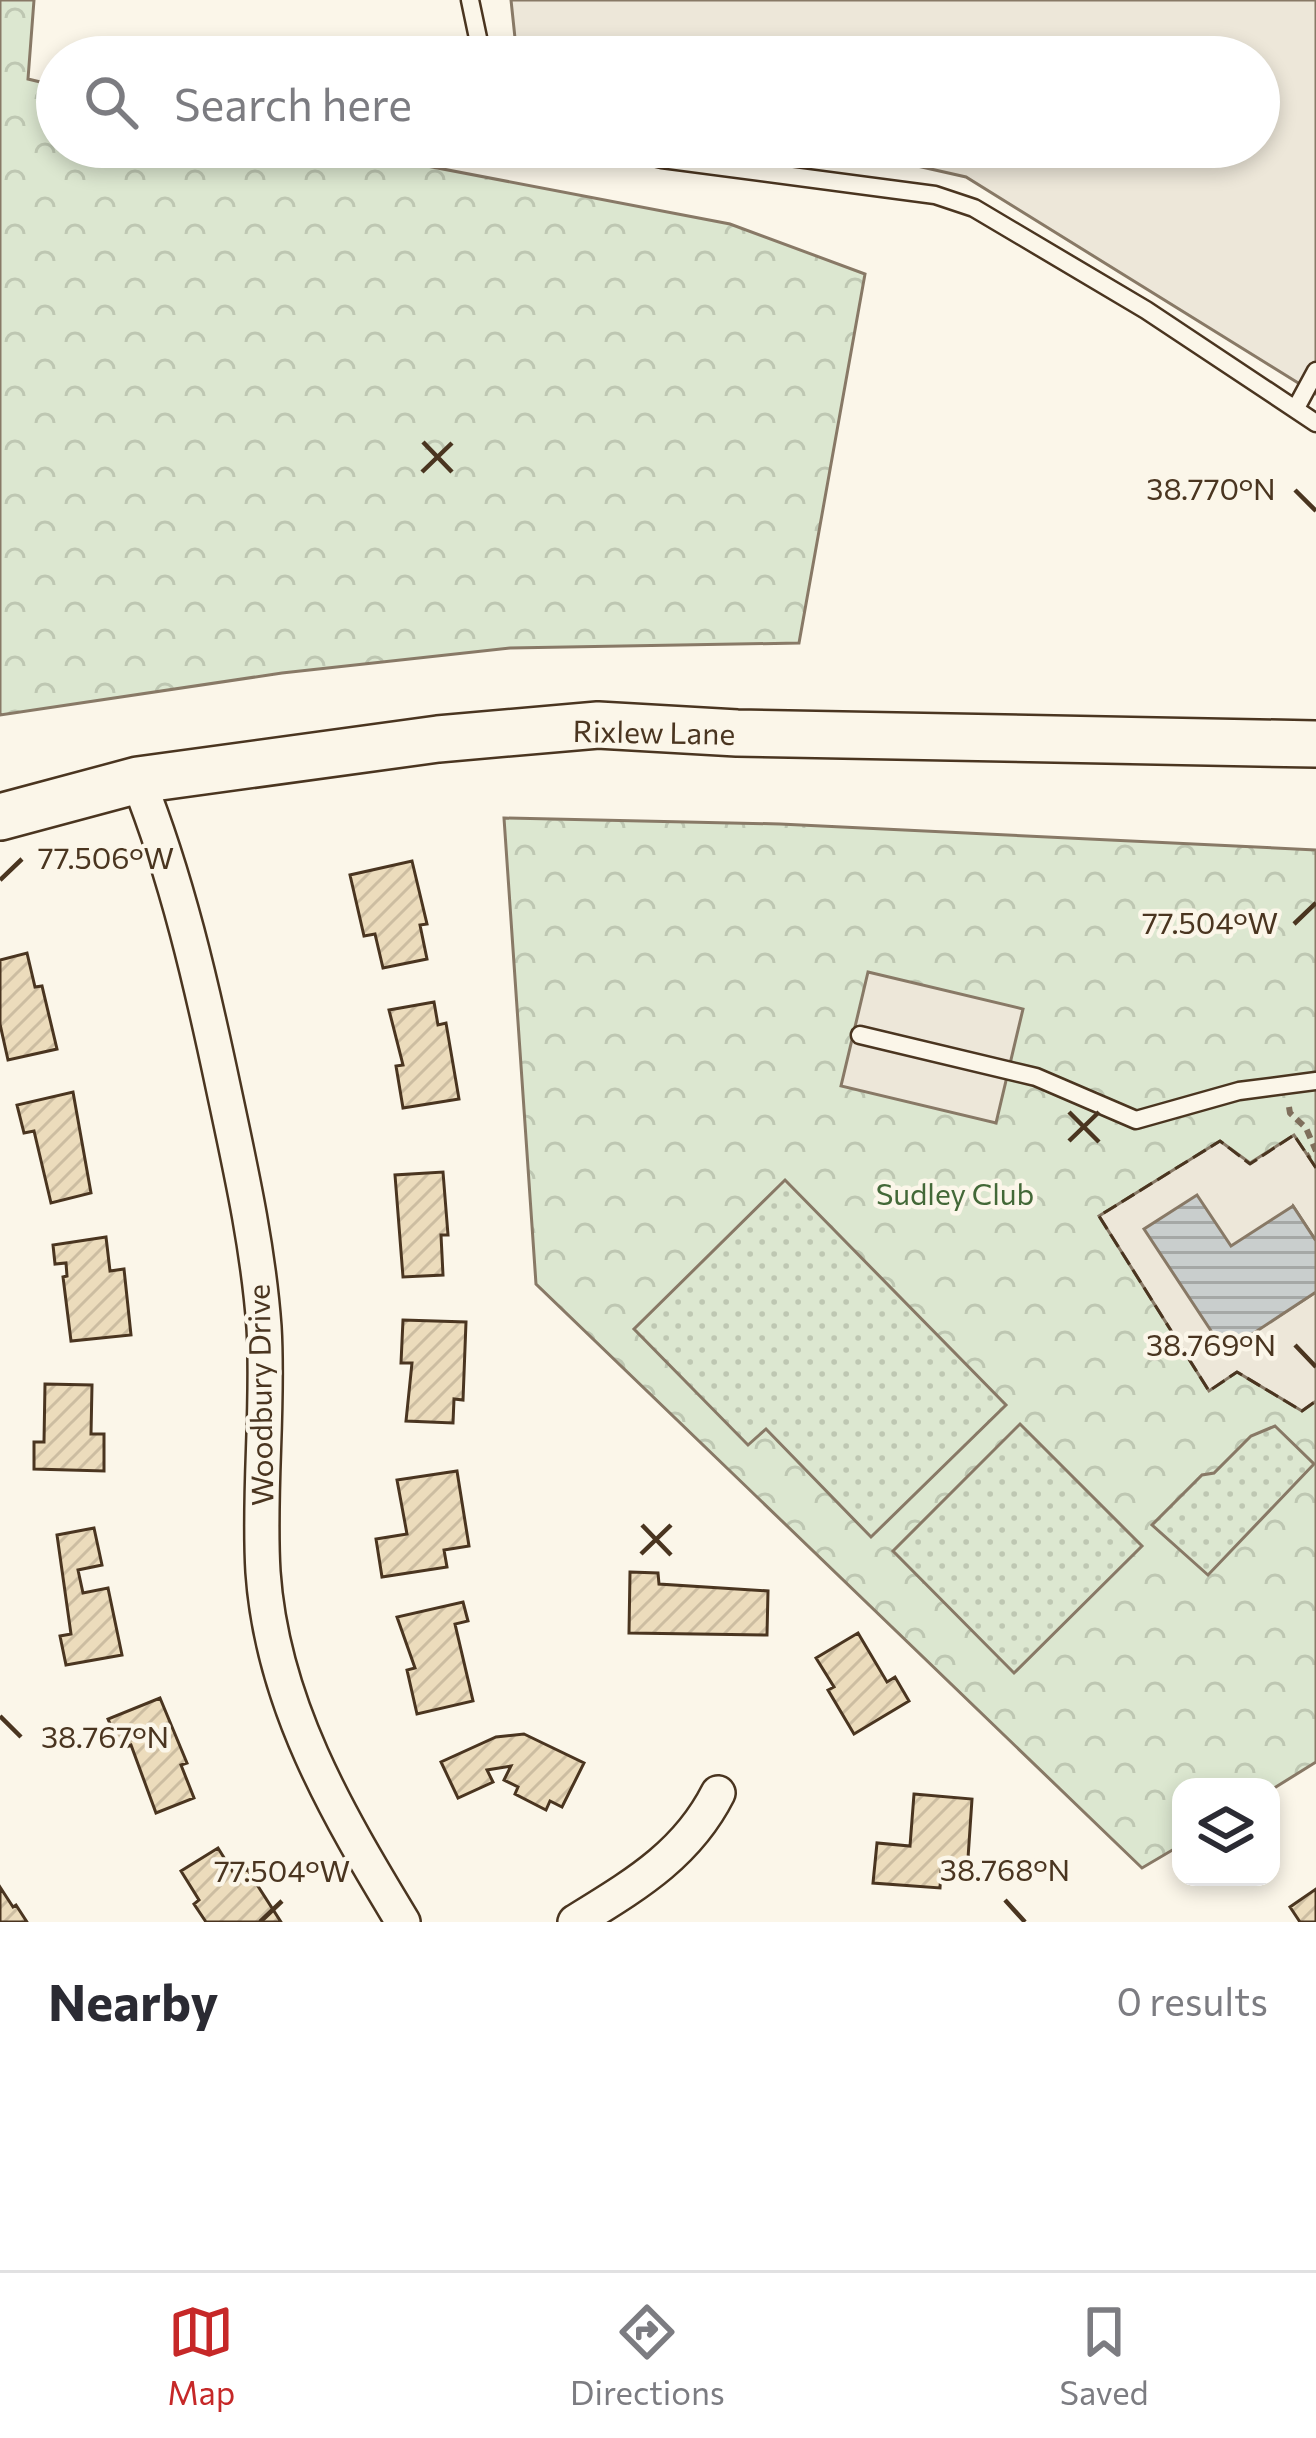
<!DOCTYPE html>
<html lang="en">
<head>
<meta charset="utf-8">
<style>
  :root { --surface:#fff; --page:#f7f7f7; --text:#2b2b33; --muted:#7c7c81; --line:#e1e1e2; --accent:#c62828 }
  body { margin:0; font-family:Commissioner,sans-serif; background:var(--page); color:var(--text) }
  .controls { position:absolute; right:36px; bottom:36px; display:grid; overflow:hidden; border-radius:24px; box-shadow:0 6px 18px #0003 }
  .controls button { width:108px; height:108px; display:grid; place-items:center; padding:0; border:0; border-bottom:3px solid var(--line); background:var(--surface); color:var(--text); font:60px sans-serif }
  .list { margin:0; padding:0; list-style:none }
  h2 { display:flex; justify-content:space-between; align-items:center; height:156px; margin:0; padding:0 48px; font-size:51px }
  h2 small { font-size:39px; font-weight:400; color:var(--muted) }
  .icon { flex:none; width:66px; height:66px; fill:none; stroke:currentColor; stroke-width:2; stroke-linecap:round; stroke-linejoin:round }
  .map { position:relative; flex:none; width:1316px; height:1922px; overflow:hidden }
  .search { position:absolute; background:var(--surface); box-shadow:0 6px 18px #0003; left:36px; right:36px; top:36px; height:132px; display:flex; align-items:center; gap:30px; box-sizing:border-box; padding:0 42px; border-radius:66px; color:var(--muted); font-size:45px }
  .sheet { height:348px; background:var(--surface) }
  nav { display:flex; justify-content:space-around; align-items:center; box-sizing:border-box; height:168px; border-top:3px solid var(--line); background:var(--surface); font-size:33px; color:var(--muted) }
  nav a { display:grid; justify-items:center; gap:6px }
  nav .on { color:var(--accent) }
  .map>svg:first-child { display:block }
  .forest { fill:url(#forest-crowns); stroke:#887966; stroke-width:3 }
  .park { fill:url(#park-dots); stroke:#887966; stroke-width:3 }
  .parking { fill:#ede7d9; stroke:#887966; stroke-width:3 }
  .water { fill:url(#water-rules); stroke:#887966; stroke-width:3 }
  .building { fill:url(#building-hatch); stroke:#4a3520; stroke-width:3 }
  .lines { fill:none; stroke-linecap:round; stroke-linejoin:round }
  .lane-casing { stroke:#4a3520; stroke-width:21 }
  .street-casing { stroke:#4a3520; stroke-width:38 }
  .secondary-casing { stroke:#4a3520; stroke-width:50 }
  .path { stroke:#7f6f5c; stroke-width:6; stroke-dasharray:9 6; stroke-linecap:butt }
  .lane { stroke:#fbf6e9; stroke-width:16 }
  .street { stroke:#fbf6e9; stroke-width:33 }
  .secondary { stroke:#fbf6e9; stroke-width:45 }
  .fence { stroke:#4a3520; stroke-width:3; stroke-dasharray:15 6; stroke-linecap:butt }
  .ticks { fill:none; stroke:#4a3520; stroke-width:4.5 }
  .labels { text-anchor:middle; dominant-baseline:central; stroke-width:9; stroke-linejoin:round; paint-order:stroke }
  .street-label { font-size:30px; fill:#4a3520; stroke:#fbf6e9 }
  .park-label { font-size:30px; fill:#436837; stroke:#fbf6e9 }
  .ticks-label { font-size:30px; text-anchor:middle; fill:#4a3520; stroke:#fbf6e9; stroke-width:9; stroke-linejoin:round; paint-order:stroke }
</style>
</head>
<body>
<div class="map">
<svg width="1316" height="1922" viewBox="0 0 1316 1922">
  <defs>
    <pattern id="forest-crowns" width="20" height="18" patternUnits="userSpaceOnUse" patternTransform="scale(3)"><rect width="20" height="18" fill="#dce7d0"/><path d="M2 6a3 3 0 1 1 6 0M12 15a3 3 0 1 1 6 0" fill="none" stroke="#bec7b2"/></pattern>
    <pattern id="park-dots" width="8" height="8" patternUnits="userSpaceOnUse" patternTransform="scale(3)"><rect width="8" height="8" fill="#dce7d0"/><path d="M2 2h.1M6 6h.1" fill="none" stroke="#bec7b2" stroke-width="1.8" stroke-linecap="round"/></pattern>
    <pattern id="water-rules" width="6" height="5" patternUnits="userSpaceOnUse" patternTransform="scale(3)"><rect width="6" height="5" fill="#c9cecd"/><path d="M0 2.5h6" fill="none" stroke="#a5a8a6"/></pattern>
    <pattern id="building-hatch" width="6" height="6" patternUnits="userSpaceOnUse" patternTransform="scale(3)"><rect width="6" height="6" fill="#ecdcbc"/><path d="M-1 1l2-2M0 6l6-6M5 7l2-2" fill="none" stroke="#ccbda1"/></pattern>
  </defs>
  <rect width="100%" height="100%" fill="#fbf6e9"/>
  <!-- forest -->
  <path class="forest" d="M0,0h34l-6,79 29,7v61h271l402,77 135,50 -66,369 -289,5 -228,25 -282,42z
    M504,818l276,6 536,26v912l-45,28 -90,-3v58l-39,23 -606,-584z"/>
  <!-- park -->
  <path class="park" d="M785,1180l221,225 -135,132 -105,-108 -18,16 -114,-116z
    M1020,1424l122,122 -128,127 -121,-122z
    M1275,1426l39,38 -106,111 -56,-50 50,-50 12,-2 37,-37z"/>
  <!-- parking -->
  <path class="parking" d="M511,0h805v394l-350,-217 -133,-30h426v-90h-742z
    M868,972l155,37 -27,114 -155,-37z
    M1294,1135l22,33v73l-23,-35 -68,145 91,-59v109l-14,10 -65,-39 -28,19 -110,-175 121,-75 30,22z"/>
  <!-- water -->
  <path class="water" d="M1197,1195l34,51 62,-40 23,35v51l-91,60 -81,-123z"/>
  <!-- building -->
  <path class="building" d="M412,861l15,63 -7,1 7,34 -44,9 -8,-34 -11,2 -14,-61z
    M27,953l8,34 7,-1 15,63 -49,11 -8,-36v-64z
    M434,1002l4,23 8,-2 13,76 -56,9 -7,-42 7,-1 -14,-55z
    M73,1092l18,101 -40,10 -17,-72 -10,2 -7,-28z
    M443,1172l5,63h-7l2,40 -40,2 -8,-102z
    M106,1237l4,34 14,-2 7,66 -60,6 -8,-64 4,-1 -1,-13 -11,1 -2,-19z
    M403,1320l63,2 -3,78 -9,-1 -1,24 -47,-2 6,-58h-11z
    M45,1384l47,1 -1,49h13v37l-70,-2v-27h10z
    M457,1471l12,75 -25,4 3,17 -65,10 -6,-38 31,-5 -10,-54z
    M94,1528l8,37 -24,5 5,23 25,-5 14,67 -56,10 -6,-29 11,-2 -14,-99z
    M630,1572l28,1 1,11 109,7 -1,44 -138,-2z
    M463,1602l5,19 -13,3 18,77 -56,13 -10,-44 8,-2 -18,-51z
    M858,1633l29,49 8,-5 14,24 -55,33 -26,-44 6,-3 -18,-29z
    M160,1698l27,65 -6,2 13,33 -38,15 -25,-68 -10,4 -13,-30z
    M524,1734l60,29 -22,44 -12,-6 -4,9 -31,-16 3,-7 -14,-7 7,-14 -24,4 6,12 -35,16 -17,-36 55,-25z
    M914,1794l58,5 -5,74 -26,-2 -1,17 -67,-5 4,-40 33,3z
    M218,1848l18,29 11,-8 34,53h-75l-12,-18 5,-4 -18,-29z
    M0,1887l13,20 3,-2 11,17h-27z
    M1316,1889v33h-16l-10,-15z"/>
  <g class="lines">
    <!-- lane casing -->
    <g class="lane-casing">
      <path id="lane" d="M470,0l12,57
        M611,147l51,12 273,36 39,13 172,102 170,113
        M1296,408l20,-37
        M860,1035l176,42 100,43 103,-29 77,-10"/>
    </g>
    <!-- street casing -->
    <g class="street-casing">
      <path id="street" d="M138,780c39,98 63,202 85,306 17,80 35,159 41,241 5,82 -6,163 -1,245 9,131 74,241 140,350
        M575,1922c58,-36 111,-66 143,-129"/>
    </g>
    <!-- secondary casing -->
    <g class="secondary-casing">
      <path id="secondary" d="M0,817l138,-37 300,-41 160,-14 139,8 579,11"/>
    </g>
    <!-- path -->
    <path class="path" d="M1289,1107l1,6 16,15 10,23 -8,5"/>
    <!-- lane -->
    <use href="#lane" class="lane"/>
    <!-- street -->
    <use href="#street" class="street"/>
    <!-- secondary -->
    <use href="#secondary" class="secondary"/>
    <!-- fence -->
    <path class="fence" d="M1316,1168l-22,-33 -44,29 -30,-23 -121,75 110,175 28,-19 65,39 14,-10"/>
  </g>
  <!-- ticks -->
  <path class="ticks" d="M423,442l29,30M422,472l30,-29M1295,490l21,21M0,880l22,-21M1294,924l22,-21M1069,1112l30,30M1069,1141l30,-29M1295,1345l21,22M642,1525l29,30M641,1554l30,-29M0,1716l21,21M1005,1900l20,22M260,1922l22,-21"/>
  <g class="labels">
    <!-- street labels -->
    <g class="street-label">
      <text transform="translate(654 731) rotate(1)">Rixlew Lane</text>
      <text transform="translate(259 1395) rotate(-91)">Woodbury Drive</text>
    </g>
    <!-- park labels -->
    <g class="park-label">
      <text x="955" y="1192">Sudley Club</text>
    </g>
  </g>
  <g class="ticks-label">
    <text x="1211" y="500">38.770°N</text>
    <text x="106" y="869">77.506°W</text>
    <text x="1210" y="934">77.504°W</text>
    <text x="1211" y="1356">38.769°N</text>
    <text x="105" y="1748">38.767°N</text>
    <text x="1005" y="1881">38.768°N</text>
    <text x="282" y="1882">77.504°W</text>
  </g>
</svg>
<div class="controls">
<button><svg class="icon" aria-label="layers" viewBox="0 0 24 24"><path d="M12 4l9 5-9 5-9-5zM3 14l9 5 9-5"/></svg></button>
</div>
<div class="search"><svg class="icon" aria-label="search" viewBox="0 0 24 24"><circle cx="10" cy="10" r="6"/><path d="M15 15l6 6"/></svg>Search here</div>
</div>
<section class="sheet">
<h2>Nearby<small>0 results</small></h2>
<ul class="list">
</ul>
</section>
<nav>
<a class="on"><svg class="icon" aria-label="map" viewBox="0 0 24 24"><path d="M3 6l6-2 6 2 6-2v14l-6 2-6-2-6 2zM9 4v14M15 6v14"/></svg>Map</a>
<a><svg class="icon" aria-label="directions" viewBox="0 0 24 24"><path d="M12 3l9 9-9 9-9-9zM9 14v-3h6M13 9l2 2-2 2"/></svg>Directions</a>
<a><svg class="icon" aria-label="saved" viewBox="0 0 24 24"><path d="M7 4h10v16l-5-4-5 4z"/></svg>Saved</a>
</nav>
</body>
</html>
